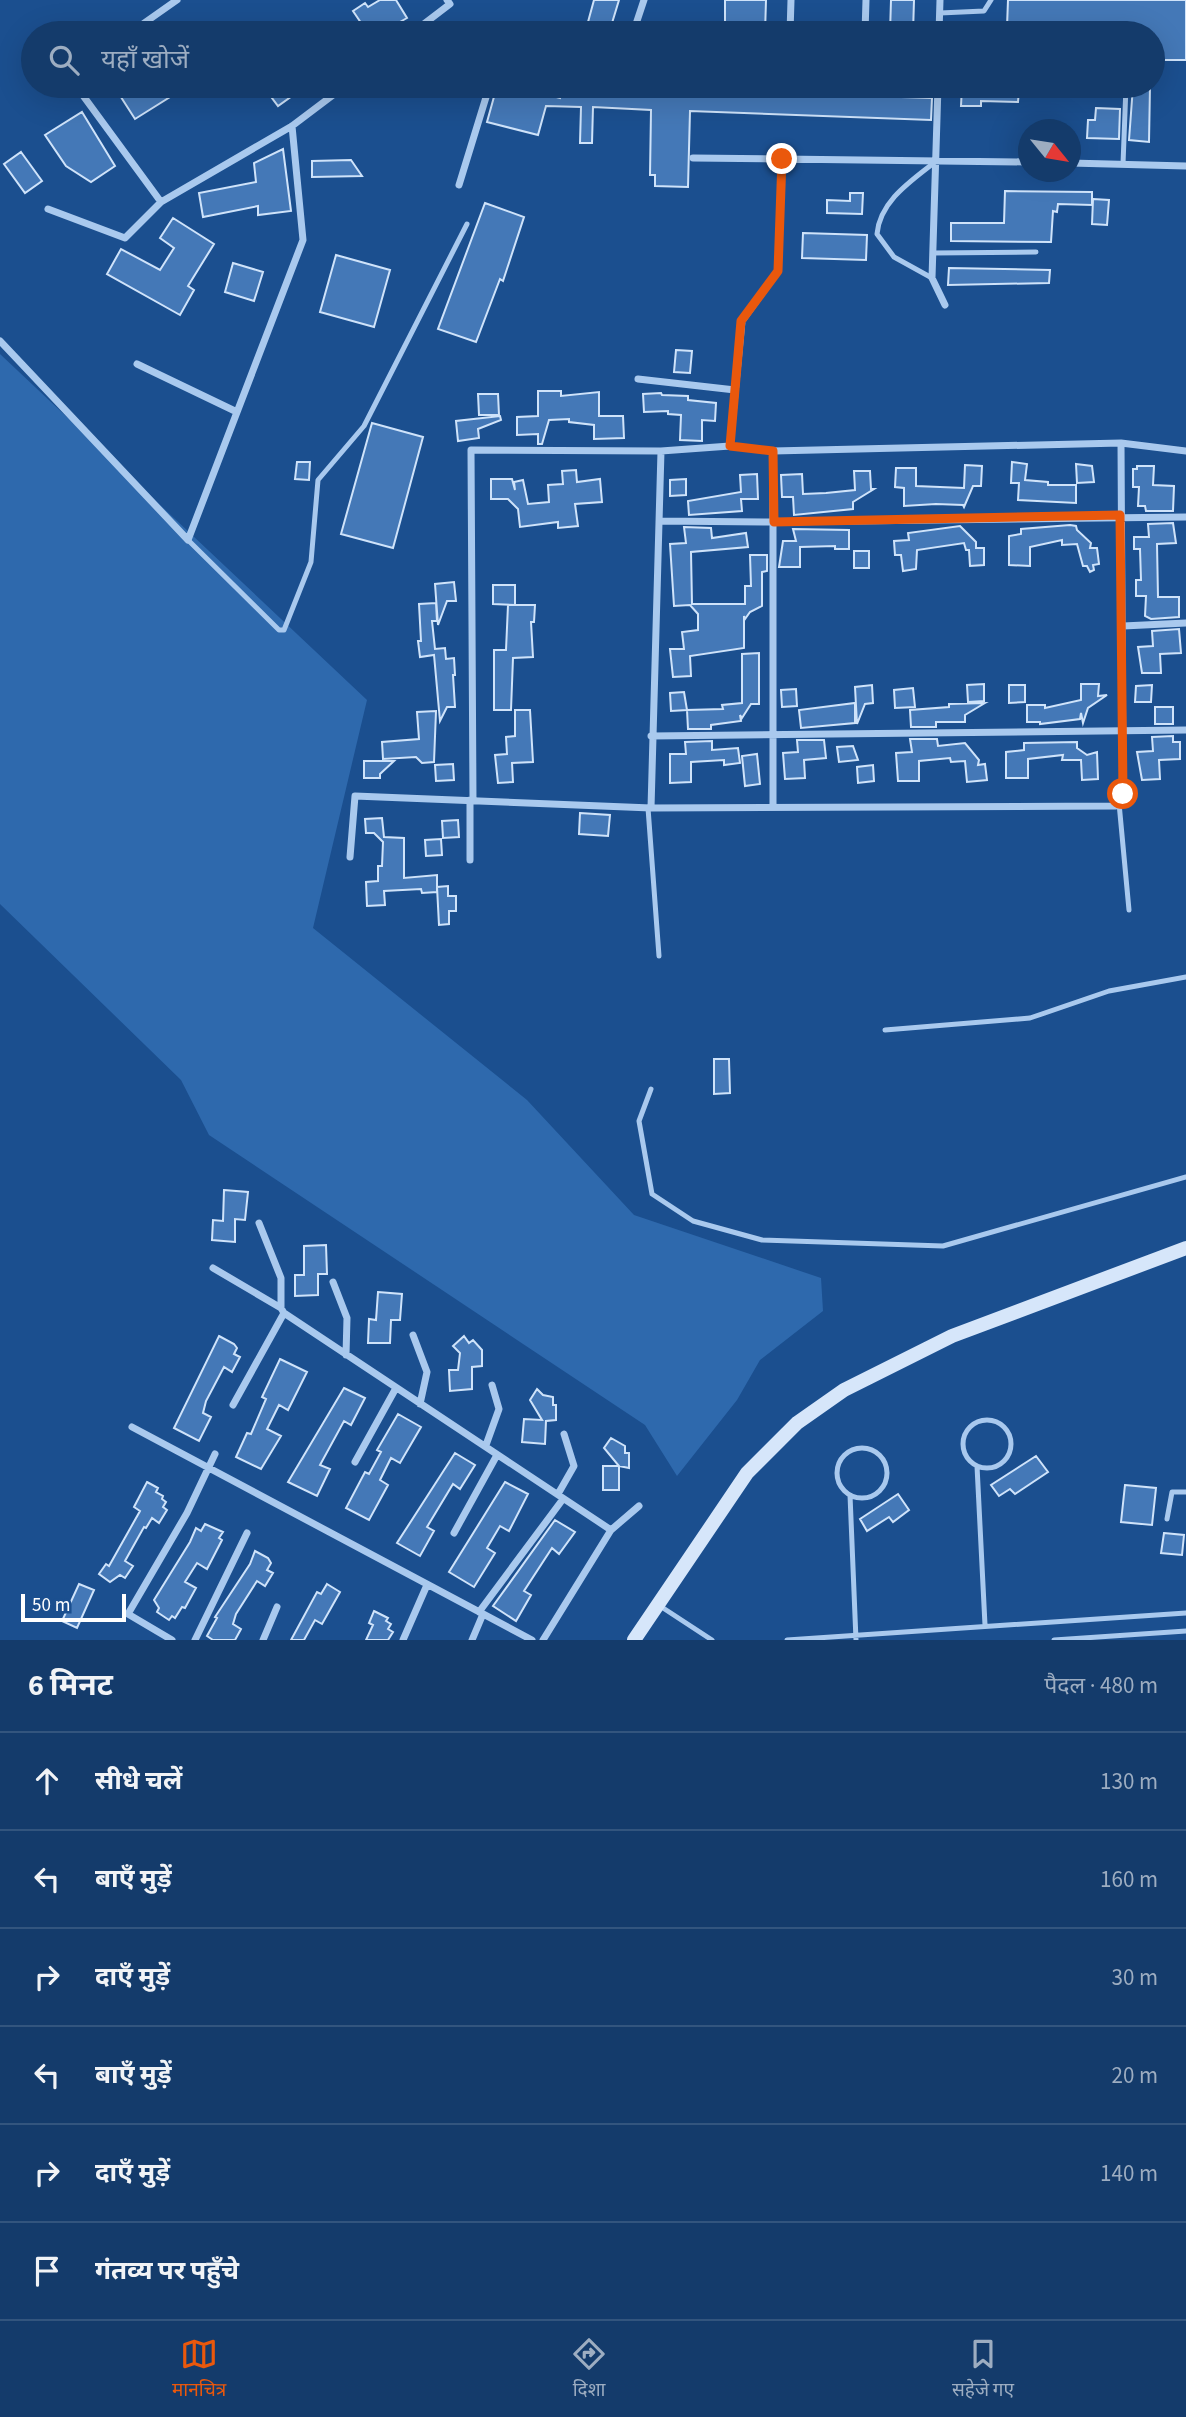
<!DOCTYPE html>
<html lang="hi">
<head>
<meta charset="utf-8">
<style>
  :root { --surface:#143b6b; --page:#214673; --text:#f1f3f6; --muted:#9dadc1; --line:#33557e; --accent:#ea580c }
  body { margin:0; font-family:"Source Sans 3","Noto Sans Devanagari",sans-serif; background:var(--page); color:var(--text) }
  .compass { position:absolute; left:1018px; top:119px; width:63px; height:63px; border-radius:50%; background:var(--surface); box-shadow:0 7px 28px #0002; rotate:120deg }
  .scale { position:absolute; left:21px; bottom:18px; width:105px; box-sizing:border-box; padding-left:7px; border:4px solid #fff; border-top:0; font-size:19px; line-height:24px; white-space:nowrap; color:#fff; -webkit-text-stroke:5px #1b4f8f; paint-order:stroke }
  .stop { position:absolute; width:21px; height:21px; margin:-16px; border:5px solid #ea580c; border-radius:50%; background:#fff }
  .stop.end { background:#ea580c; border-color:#fff; box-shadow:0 2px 7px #0008 }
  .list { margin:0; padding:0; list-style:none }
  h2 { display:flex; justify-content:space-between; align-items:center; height:91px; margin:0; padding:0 28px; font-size:30px }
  h2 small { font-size:23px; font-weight:400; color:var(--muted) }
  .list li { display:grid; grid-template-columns:46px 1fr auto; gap:21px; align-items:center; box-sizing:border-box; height:98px; padding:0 28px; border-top:2px solid var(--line) }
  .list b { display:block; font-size:26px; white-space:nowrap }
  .list em { font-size:23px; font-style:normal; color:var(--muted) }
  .icon { flex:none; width:38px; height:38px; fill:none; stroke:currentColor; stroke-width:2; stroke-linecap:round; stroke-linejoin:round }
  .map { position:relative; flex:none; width:1186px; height:1640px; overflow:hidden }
  .search { position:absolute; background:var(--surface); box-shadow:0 7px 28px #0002; left:21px; right:21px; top:21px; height:77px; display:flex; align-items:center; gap:18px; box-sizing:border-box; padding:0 24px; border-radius:38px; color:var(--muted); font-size:26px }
  .sheet { height:679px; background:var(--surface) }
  nav { display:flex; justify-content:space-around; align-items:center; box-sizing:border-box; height:98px; border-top:2px solid var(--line); background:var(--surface); font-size:19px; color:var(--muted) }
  nav a { display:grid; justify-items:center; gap:4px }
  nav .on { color:var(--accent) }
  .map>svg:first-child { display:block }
  .green { fill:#2e69ad }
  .building { fill:#4478b7; stroke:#cfe3fa; stroke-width:2 }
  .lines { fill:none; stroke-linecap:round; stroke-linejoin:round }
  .lane { stroke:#a9c9ee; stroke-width:5 }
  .street { stroke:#a9c9ee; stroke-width:7 }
  .secondary { stroke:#d6e6fa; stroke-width:14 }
  .route { stroke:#ea580c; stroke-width:9 }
</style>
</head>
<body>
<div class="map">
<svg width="1186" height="1640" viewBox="0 0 1186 1640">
  <rect width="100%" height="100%" fill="#1b4f8f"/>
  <!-- green -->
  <path class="green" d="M0,354l367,346 -54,228 214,172 107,115 187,63 2,33 -63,49 -23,40 -60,76 -32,-51 -436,-290 -28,-55 -181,-176z"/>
  <!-- building -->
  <path class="building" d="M380,0h16l11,18 -27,15h-12l-15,-22 12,-8 3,4z
    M594,0h25l-10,33h-24z
    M725,0h41l-1,33h-40z
    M891,0h23l-1,33h-23z
    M1008,0h178v60h-33v-27h-122l1,-5 -25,-1z
    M131,86h6l6,9 13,-9h5l9,11 -35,22 -16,-25z
    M263,86h43l-28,20z
    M497,86h17l46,12 1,-12 371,12 -1,22 -241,-9 -2,76 -33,-1v-11h-5l1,-65 -58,-3 -1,36h-12l1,-36 -35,-1 -8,29 -51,-13z
    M962,86h53v4h4l-1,12 -37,-1v5h-20z
    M1133,86h17l-1,56 -20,-2z
    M1096,108l24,1 -1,30 -32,-1 1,-18h7z
    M82,112l33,54 -24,16 -25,-16 -21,-31z
    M283,149l8,62 -33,4v-9l-55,11 -4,-24 57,-11 -2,-19z
    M21,152l21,29 -17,12 -21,-29z
    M351,160l11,16 -50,1v-16z
    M1005,191l87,1v13l-34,-1 -1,8 -4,-1 -2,31 -100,-1v-18h53z
    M850,193h13l-1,21 -35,-1v-13l23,1z
    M1093,199l16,1 -2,25 -15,-1z
    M485,203l39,14 -21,64 -3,-2 -24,63 -38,-13z
    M173,218l41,26 -26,42 6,4 -14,25 -73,-41 14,-25 39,21 14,-22 -14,-10z
    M803,233l64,2 -1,25 -64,-2z
    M336,255l54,15 -16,57 -54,-15z
    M233,263l30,9 -9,29 -29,-9z
    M949,268l101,2 -1,13 -101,2z
    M676,350l16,1 -2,22 -16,-1z
    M538,391h23v5l38,-4v24h24l1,22 -30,1v-14l-25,-3v-3l-20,1 -7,24h-4v-10l-21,1v-18l21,-1z
    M661,393l1,2 26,1v4l28,3 -1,18 -13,-1v21l-22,-1 1,-25 -13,-1v-3l-24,1 -1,-18z
    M478,394h20l1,21h-20z
    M500,416l1,4 -23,9 1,9 -21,3 -2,-20z
    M372,423l51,14 -30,111 -52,-14z
    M297,462h13l-1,18 -14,-1z
    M1012,462l15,2 -2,16 23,2v3h28v18l-58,-3 1,-17h-8z
    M1076,464l16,2 2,16 -17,1z
    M965,465l17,1 -1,20h-8l-9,21 -1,-2 -27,-1 -32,2v-18l-9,-1 1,-19h20v18l48,2z
    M1137,466h17l-1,19 21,1 -1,25h-27l-1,-5h-7l1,-19h-6v-18h4z
    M576,470l1,12 23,-3 2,23 -27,2 3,22 -20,2v-6l-38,5 -2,-18 -10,-10h-17v-20h21l3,11 -1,-8 9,-2 5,24 21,-2 -1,-17 15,-1 -1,-13z
    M854,471h16l1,18h3l-21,13v7l-59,6 -1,-18h-11l-1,-22 21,-1 1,20 23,-1 29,-3z
    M757,474l1,25h-17l1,12 -53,4 -1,-14 53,-9 -1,-17z
    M686,479v16l-16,1v-16z
    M1173,523l3,20 -19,1 1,53h21v20l-28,2 -6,-3 1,-20h-10v-16h5l-1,-31h-6v-12h15l-1,-13z
    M1070,525l6,1 1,4 14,13 -1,5h7l2,16 -6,1 1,5 -4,2 -3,-6h-4l-6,-22 -15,1v-5l-32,7v19l-21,-1v-29l12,-2v-5z
    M960,526l16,16v6h8v17l-14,1 -1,-16h-3l-2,-7 -47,7 -1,19 -13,2 -2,-16h-6l-1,-14 15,-1 -1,-7z
    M684,527l27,1 1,10 34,-5 2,14 -57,5 1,52h53v-18h6l-1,-31h17v16l-5,1v34l-12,6 -5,7 -1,-3v32l-54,8 1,20 -18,1 -3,-28h14l-2,-17 16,-2v-16l-8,-9 -16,1 -4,-62 16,-1z
    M793,529l56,1v19h-14v-3l-35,1v20h-21l4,-26h13z
    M854,551h15v17h-15z
    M454,582l2,19h-9l-9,24 -3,-41z
    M493,585h22v20l-22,-1z
    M436,603l1,18h-5l3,28 10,-1 1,11 8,-1 1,17h-2l2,32h-8l-7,14 -6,-66 -14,2 -2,-16h3l-2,-37z
    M508,605h27l-1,17h-3l2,35 -20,1 -2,52h-17v-60h12z
    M1179,629l2,24 -21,1 1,19h-19l-4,-26 15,-1 -1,-15z
    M759,653v51h-8l-9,14 -2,-3 1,6 -30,4v4h-23l-1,-19 36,-1 -1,-4 20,-2v-49z
    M984,684v17l-16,1 -1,-17z
    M1081,684h18l-1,12 9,-1 -19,13 -5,15 -2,-10 -1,6 -40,5v-2h-13v-17h18v3l36,-8z
    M872,685l1,18 -8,1 -8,20 -2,-37z
    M1009,685h16v17l-16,1z
    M1152,685l-1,17h-16l1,-16z
    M913,688l2,19 -20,1 -1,-18z
    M796,689l1,17 -15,1 -1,-17z
    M684,692l3,18 -16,1 -1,-18z
    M855,703v20l-54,5 -2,-18z
    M985,703l-20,12v7h-29v5h-25l-1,-17 39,-3v-3z
    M1155,707h18v17h-18z
    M515,710h15l3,52 -21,1 1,19 -15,1 -3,-28 12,-1 -1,-17 9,-1z
    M436,711l-2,51 -12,1 -6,-6 -33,2 -1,-17 37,-3 -2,-27z
    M1173,736v6h7v17l-21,1 1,19 -18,1 -5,-28 16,-1 -1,-14z
    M910,739h27l1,7 27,-3 14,17 -1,5 7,-1 2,16 -20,2 -2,-21 -14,1 -1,-4 -31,3v20h-21l-2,-28 16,-1z
    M797,740h27l2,18 -22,2 1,18 -20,1 -2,-26 15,-1z
    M712,741v9l26,-2 2,15 -16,2v-5l-33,2v20l-21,1v-29h16l-1,-12z
    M1077,742v6l10,7 10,-3 1,27 -16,1 -1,-20h-19l1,-5 -35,4v19h-22v-26l18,-2v-7z
    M853,746l5,14 -19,2 -2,-15z
    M757,754l3,30 -15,2 -3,-30z
    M364,761h30l-14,13v4h-16z
    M453,764l1,16 -18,1 -1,-16z
    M873,765l1,16 -16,2 -1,-16z
    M580,813l30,2 -2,21 -29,-2z
    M382,818l2,19 20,1v40l33,-3v17l-15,1 -1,-4 -37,2 1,14 -18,1 -1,-24 12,-1v-15h4l1,-24 -9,-9h-8l-1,-14z
    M458,820l1,17 -16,1 -1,-17z
    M441,839l1,16 -16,1 -1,-16z
    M448,886v10h8v15h-7v13l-10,1 -2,-38z
    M714,1059h15l1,34 -16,1z
    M224,1190l24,2 -3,28 -10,-1v23l-23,-2 1,-20 10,1z
    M326,1245l1,29h-9v21l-23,1v-21h9v-29z
    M378,1292l24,2 -2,26h-9l-1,23h-22l1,-24 7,1z
    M219,1336l15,8 3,4 -3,6 6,3 -8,15 -8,-5 -18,34 -3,12 8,4 -12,24 -25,-13z
    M464,1336l5,7 4,-3 9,10v16l-10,1v22l-22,2 -1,-21h9l2,-17 -7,-7z
    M280,1359l27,13 -19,38 -9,-5 -12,24 14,7 -20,33 -25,-12 11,-24 4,1 15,-35 -4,-2z
    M344,1388l21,10 -14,27 -7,-4 -24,44 10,4 -13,27 -29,-14z
    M537,1389l6,6 10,2v8h3v15l-10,1 -1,23 -23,-2 2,-23 18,1 -12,-20z
    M398,1414l23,13 -21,36 -9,-5 -11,22 8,5 -19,35 -23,-12 19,-36 4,2 12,-22 -4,-2z
    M611,1438l14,8v7h4v15l-10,-2v24h-16v-24h16l-15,-18z
    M455,1453l20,12 -15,24 -7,-5 -26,43 7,4 -14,25 -23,-13z
    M1036,1456l12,16 -33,22 -5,-5 -11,7 -8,-11z
    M147,1482l11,6 -2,4 7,4 -1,3 4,3 -3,5 4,3 -8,13 -7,-5 -6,10 -2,-1 -19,34 8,5 -8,12 -5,-3 -10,7 -11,-8 7,-10 3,2 31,-55 -6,-4z
    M505,1482l23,12 -19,37 -9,-5 -13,22 8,5 -21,34 -25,-15z
    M1125,1485l31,3 -4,37 -31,-3z
    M898,1494l11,16 -16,12 -4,-5 -22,14 -7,-12z
    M555,1520l20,12 -16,22 -7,-6 -28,43 7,4 -15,26 -23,-15z
    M205,1524l18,8 -4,6 3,2 -15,29 -10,-6 -12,19 11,6 -11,20 -3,-1 -7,11 -3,-2 -3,4 -12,-8 2,-4 -5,-8 36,-58 6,-14 5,3z
    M1164,1533l20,2 -2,20 -21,-2z
    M255,1551l13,7 3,5 -4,7 6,3 -8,13 -8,-5 -21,33 -3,10 8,5 -6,11h-22l-6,-4 10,-18 -2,-1 35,-53z
    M79,1584l15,6 -17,38 -15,-7z
    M327,1584l13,8 -18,32 -7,-4 -11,20h-13l26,-48 4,2z
    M374,1611l14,7 -2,3 5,3 -3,5 5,3 -5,8h-22l7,-15 -4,-2z"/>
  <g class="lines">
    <!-- lane -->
    <path class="lane" d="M940,13l44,-2 7,-11
      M1123,164l3,-78
      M933,253l103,-1
      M932,278l-38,-21 -17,-23c3,-33 34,-53 58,-72
      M188,540l91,90h5l27,-68 7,-82 46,-54 103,-202
      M1119,803l10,107
      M648,808l11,148
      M885,1030l145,-12 79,-27 77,-14
      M651,1089l-12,32 13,73 41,27 69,19 181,6 243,-69
      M963 1444a24 24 0 1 1 48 0a24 24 0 1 1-48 0Z
      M837 1473a25 25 0 1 1 50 0a25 25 0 1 1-50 0Z
      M977,1466l8,159
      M850,1495l6,145
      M1167,1519l5,-27h14
      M660,1606l52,34
      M787,1640l399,-27
      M1054,1640l132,-9"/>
    <!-- street -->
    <path class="street" d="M130,33l47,-33
      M412,33l38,-29 -3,-4
      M633,33l11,-33
      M790,33l1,-33
      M865,33l1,-33
      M939,33l1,-33
      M76,86l85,116 131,-76 53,-40
      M938,86l-6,192 13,27
      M693,158l335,4
      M1070,163l116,3
      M459,185l28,-91 -1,-8
      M48,209l77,29 36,-36
      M0,341l188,199 115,-300 -11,-114
      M137,364l100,48
      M638,379l97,11
      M730,446l12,-125 36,-50 4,-112
      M659,521l115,1 412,-5
      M1123,626l63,-3
      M651,736l535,-6
      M470,800v60
      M473,800l-2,-350 190,1 69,-5 43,5 348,-8 65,8
      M773,806v-355
      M651,808l10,-357
      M350,857l5,-61 296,12 465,-2 7,-12 -2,-351
      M259,1223l22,55v30
      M213,1268l68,40 3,5 327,217
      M333,1282l14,36 -1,37
      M413,1335l14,37 -7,32
      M233,1405l51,-92
      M132,1427l400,213
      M486,1445l13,-36 -7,-24
      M355,1462l41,-74
      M558,1494l16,-28 -10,-32
      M454,1533l43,-78
      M479,1612l84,-113
      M172,1640l-44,-26 59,-101 28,-59
      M195,1640l52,-107
      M263,1640l14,-33
      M403,1640l24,-55
      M472,1640l11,-26
      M543,1640l68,-110 28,-24"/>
    <!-- secondary -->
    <path class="secondary" d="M634,1640l113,-167 50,-50 47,-33 108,-54 234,-88"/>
  </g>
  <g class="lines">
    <!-- route -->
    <path class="route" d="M782,159l-4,112 -37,50 -11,125 43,5 1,71 346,-7 3,279"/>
  </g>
</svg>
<svg class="compass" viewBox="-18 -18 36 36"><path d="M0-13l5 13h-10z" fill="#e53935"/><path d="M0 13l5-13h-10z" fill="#9dadc1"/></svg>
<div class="scale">50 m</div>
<div class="stop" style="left:1123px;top:794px"></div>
<div class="stop end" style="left:782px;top:159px"></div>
<div class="search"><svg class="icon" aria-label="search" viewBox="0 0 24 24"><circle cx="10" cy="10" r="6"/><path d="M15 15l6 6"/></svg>यहाँ खोजें</div>
</div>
<section class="sheet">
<h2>6 मिनट<small>पैदल · 480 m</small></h2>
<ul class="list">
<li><svg class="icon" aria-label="ahead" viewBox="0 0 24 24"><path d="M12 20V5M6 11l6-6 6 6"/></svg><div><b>सीधे चलें</b></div><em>130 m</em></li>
<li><svg class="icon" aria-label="left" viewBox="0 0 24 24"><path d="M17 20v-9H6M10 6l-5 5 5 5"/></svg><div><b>बाएँ मुड़ें</b></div><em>160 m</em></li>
<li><svg class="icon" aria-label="right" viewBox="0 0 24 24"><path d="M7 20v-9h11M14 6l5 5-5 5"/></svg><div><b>दाएँ मुड़ें</b></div><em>30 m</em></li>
<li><svg class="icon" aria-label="left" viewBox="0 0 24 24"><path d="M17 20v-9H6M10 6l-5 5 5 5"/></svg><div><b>बाएँ मुड़ें</b></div><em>20 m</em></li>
<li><svg class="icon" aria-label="right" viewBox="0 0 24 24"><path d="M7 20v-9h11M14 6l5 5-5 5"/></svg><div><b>दाएँ मुड़ें</b></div><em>140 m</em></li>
<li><svg class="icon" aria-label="arrive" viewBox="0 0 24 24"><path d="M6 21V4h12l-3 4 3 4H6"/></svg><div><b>गंतव्य पर पहुँचे</b></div></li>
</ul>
</section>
<nav>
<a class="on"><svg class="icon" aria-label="map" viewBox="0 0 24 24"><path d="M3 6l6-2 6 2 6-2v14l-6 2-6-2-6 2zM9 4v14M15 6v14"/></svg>मानचित्र</a>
<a><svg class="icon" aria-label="directions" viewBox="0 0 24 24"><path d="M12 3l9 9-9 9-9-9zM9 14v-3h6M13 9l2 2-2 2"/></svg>दिशा</a>
<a><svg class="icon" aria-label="saved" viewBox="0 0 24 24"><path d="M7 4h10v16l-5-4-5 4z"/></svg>सहेजे गए</a>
</nav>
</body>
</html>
